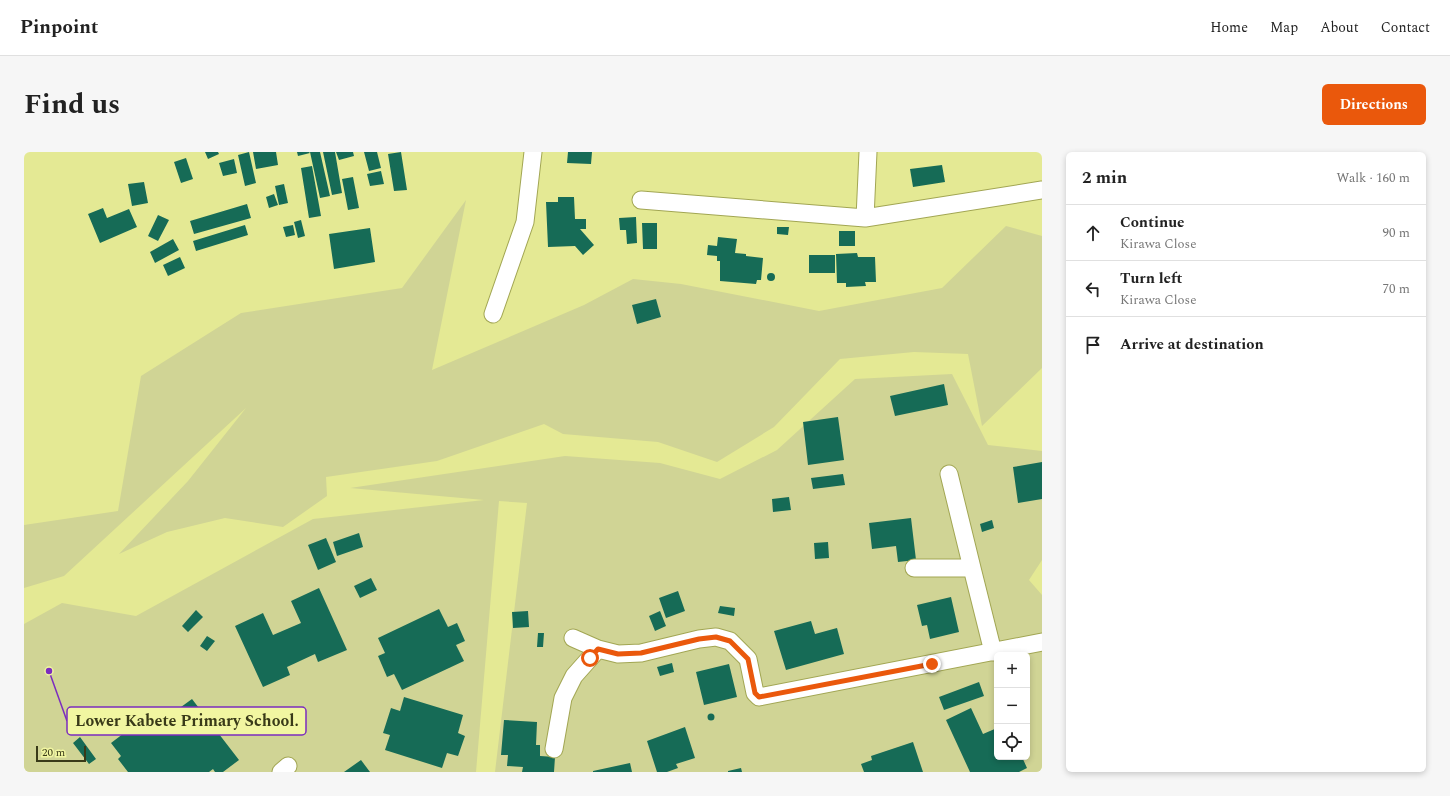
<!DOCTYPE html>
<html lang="en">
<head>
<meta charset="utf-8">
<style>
  :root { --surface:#fff; --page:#f6f6f6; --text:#222; --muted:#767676; --line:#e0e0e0; --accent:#ea580c }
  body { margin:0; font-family:Spectral,serif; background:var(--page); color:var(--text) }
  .controls { position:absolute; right:12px; bottom:12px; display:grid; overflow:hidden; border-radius:6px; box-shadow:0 2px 6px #0003 }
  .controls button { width:36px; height:36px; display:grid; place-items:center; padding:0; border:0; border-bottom:1px solid var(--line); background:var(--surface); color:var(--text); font:20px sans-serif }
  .scale { position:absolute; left:12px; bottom:10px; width:50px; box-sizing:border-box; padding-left:4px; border:2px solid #393a18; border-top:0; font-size:11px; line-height:14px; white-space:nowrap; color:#393a18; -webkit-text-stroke:3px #f1f6a1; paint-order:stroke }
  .stop { position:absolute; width:12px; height:12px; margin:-9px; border:3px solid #ea580c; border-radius:50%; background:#fff }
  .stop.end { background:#ea580c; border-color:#fff; box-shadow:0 1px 4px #0008 }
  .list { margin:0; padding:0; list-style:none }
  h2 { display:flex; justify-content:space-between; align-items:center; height:52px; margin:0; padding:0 16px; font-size:17px }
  h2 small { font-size:13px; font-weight:400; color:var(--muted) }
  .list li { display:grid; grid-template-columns:26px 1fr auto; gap:12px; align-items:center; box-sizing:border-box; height:56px; padding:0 16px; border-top:1px solid var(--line) }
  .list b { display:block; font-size:15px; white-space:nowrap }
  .list p { margin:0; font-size:13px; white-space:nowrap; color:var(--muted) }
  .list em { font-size:13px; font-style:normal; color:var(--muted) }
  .icon { flex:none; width:22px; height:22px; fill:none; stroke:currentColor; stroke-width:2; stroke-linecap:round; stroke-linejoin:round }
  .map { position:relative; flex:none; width:1018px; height:620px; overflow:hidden; border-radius:6px }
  header { display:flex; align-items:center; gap:24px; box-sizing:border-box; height:56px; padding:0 20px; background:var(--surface); border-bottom:1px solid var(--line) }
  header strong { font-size:19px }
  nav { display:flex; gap:22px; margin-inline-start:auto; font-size:14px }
  .intro { display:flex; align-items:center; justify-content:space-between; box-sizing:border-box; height:96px; padding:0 24px }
  h1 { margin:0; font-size:28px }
  .button { padding:10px 18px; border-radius:6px; background:var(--accent); color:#fff; font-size:14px; font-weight:700 }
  main { display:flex; gap:24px; padding:0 24px }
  aside { flex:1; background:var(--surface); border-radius:6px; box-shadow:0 2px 6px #0003 }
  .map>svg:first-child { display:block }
  .green { fill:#d0d495; fill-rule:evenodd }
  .building { fill:#166b56 }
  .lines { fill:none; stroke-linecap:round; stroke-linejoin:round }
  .minor-casing { stroke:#a2a653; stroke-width:19 }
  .minor { stroke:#fff; stroke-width:17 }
  .route { stroke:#ea580c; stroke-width:5 }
  .leader { fill:none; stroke:#7b2cbf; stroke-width:1.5 }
  .callout-dot { fill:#7b2cbf; stroke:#f1f6a1; stroke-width:1.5 }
  .callout { fill:#f1f6a1; stroke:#7b2cbf; stroke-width:1.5 }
  .callout-label { font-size:16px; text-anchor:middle; font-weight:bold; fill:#393a18 }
</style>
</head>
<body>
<header>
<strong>Pinpoint</strong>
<nav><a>Home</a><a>Map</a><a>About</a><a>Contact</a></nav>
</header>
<div class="intro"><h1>Find us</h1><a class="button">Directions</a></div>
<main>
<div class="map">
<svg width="1018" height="620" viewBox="0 0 1018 620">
  <rect width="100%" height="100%" fill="#e4e994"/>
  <!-- green -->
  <path class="green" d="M442,48l-34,170 152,-65 49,-26 48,5 138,27 123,-23 64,-62 36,10v132l-60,58 -14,-72 -54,-2 -74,7 -66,68 -57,35 -59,-20 -95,-8 -19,-10 -107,37 -111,16 1,19 -44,31 -58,-9 -58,14 -48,22 69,-73 58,-73 -182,168 -40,12v-63l94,-14 23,-135 100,-63 161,-25z
    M928,222l36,71 54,6v109l-13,20 13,15v177h-547l32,-269 -28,-2 -23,271h-452v-148l38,-21 74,13 177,-97 171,-19 -134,-12 215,-32 95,7 60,16 57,-29 78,-71zM973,503h30v102h-30z"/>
  <!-- building -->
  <path class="building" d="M181,0h13l1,2 -11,5z
    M225,0l7,31 -11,3 -7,-31z
    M229,0h23l2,13 -22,4z
    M273,0h12l1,1 -12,3z
    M286,0h10l10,44 -10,2z
    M299,0h12l7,41 -10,2z
    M312,0h17l1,4 -15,4z
    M340,0h13l4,16 -12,3z
    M377,0l6,38 -13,1 -6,-37z
    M544,0h24l-1,12 -24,-1z
    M162,6l7,21 -12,4 -7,-21z
    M210,7l3,14 -14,3 -4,-13z
    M918,13l3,17 -32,5 -3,-18z
    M288,14l9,50 -12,2 -8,-50z
    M357,19l3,13 -14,2 -3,-12z
    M329,25l6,31 -11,2 -6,-31z
    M120,30l4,21 -16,3 -4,-22z
    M260,32l4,19 -9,2 -4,-19z
    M250,42l4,11 -9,3 -3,-11z
    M534,45h16l1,22h11v10h-6l14,16 -11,10 -8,-9 -27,1 -2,-45h12z
    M223,52l4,14 -57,16 -4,-13z
    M79,56l4,10 22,-9 8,18 -37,16 -12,-29z
    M134,63l11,5 -11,21 -10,-5z
    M612,65l1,26 -10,1 -1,-14h-6l-1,-12z
    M277,68l4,16 -7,2 -4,-16z
    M618,71h15v26h-14z
    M221,73l3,10 -52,16 -3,-10z
    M269,73l2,10 -9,2 -3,-10z
    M753,75h12l-1,8 -11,-1z
    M346,76l5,34 -41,7 -5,-35z
    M815,79h16v15h-16z
    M694,85l19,2 -2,14 11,1v2l17,2 -2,22h-4l-1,4 -36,-3v-20h-3v-5l-10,-1 1,-10 9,1z
    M149,87l6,11 -24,13 -5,-11z
    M833,101l1,4h17l1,25h-11l1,4 -20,1v-4h-9l-1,-29z
    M785,103h26v18h-26z
    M156,105l5,11 -17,8 -5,-11z
    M743 125a4 4 0 1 1 8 0a4 4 0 1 1-8 0Z
    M632,147l5,18 -24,7 -5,-19z
    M920,232l4,21 -53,11 -5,-20z
    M814,265l6,43 -36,5 -5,-43z
    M1018,310v37l-24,4 -5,-36z
    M819,322l2,11 -32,4 -2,-11z
    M765,345l2,13 -18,2 -1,-13z
    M887,366l5,42 -18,2 -2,-16 -24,3 -3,-26z
    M968,368l2,8 -12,4 -2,-8z
    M335,381l4,14 -26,9 -4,-14z
    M302,386l10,24 -18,8 -10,-25z
    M804,390l1,16 -14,1 -1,-16z
    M347,426l6,12 -17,8 -6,-12z
    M295,436l28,62 -29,12 -3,-8 -28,13 3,8 -27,12 -28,-61 28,-13 10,22 28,-12 -10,-22z
    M654,439l7,20 -19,7 -7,-20z
    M927,445l8,35 -29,7 -3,-14 -5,1 -5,-21z
    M696,454l15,2 -1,8 -16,-3z
    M415,457l9,18 9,-4 8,18 -9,4 8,16 -62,29 -8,-16 -7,3 -9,-21 7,-3 -7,-15z
    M172,458l7,7 -15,15 -6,-6z
    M504,459l1,16 -16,1 -1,-16z
    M636,459l6,15 -11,5 -6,-15z
    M787,469l4,13 22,-6 7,26 -58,16 -12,-39z
    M514,481h6l-1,14h-6z
    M183,484l8,5 -8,10 -7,-5z
    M648,511l2,9 -14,4 -3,-9z
    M705,512l8,33 -33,8 -8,-33z
    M955,530l5,14 -40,14 -5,-13z
    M380,545l59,18 -5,18 7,3 -7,20 -11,-3 -5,15 -57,-18 5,-15 -7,-2 8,-25 9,3z
    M168,547l47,61 -16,12h-8l-2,-3 -4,3h-81l-10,-13 3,-3 -10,-13 46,-35 10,13 5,-4 -2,-2z
    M947,556l12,26 14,-6v29h25l5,11 -8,4h-49l-24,-52z
    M683.5 565a3.5 3.5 0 1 1 7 0a3.5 3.5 0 1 1-7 0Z
    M480,568l33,2 -1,23h4v11l15,1 -1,15h-32l1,-5 -16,-1 1,-11h-7z
    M661,575l10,31 -19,6 2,4 -11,4h-10l-10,-31z
    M56,585l16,22 -7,5 -16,-21z
    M889,590l10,30h-59l-3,-8 11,-4 -1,-4z
    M337,608l9,12h-26z
    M606,611l2,9h-39v-1z
    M717,616l1,4h-14v-1z"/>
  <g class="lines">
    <!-- minor casing -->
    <g class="minor-casing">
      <path id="minor" d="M617,48l224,18 177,-28
        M841,66l3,-66
        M469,162l32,-92 8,-70
        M925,322l23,94
        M890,416h58l21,84
        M549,486l25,11 20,5 23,-1 58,-14 17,-2 14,4 18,18 7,34 4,4 283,-55
        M530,597l9,-51 11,-22 24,-27
        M257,620l7,-6"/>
    </g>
    <!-- minor -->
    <use href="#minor" class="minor"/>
  </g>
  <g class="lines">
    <!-- route -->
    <path class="route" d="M566,506l8,-9 20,5 23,-1 58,-14 17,-2 14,4 18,18 7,34 4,4 173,-33"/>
  </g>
  <!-- callouts -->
  <path class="leader" d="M25 519L43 569"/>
  <circle class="callout-dot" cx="25" cy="519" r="4"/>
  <rect class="callout" x="43" y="555" width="239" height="28" rx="4"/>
  <g class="callout-label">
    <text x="163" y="574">Lower Kabete Primary School.</text>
  </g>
</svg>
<div class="controls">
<button>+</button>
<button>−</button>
<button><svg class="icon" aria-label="locate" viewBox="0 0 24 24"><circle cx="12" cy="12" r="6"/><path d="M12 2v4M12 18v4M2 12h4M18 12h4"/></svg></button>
</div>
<div class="scale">20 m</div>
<div class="stop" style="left:566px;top:506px"></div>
<div class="stop end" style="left:908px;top:512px"></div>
</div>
<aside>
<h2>2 min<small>Walk · 160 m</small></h2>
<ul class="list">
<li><svg class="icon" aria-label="ahead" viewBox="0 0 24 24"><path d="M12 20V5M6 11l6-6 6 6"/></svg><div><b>Continue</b><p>Kirawa Close</p></div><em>90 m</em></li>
<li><svg class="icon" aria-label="left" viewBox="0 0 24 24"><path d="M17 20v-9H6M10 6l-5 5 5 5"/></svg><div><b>Turn left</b><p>Kirawa Close</p></div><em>70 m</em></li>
<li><svg class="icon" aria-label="arrive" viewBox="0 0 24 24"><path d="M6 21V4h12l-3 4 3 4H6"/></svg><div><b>Arrive at destination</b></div></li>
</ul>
</aside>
</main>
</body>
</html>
